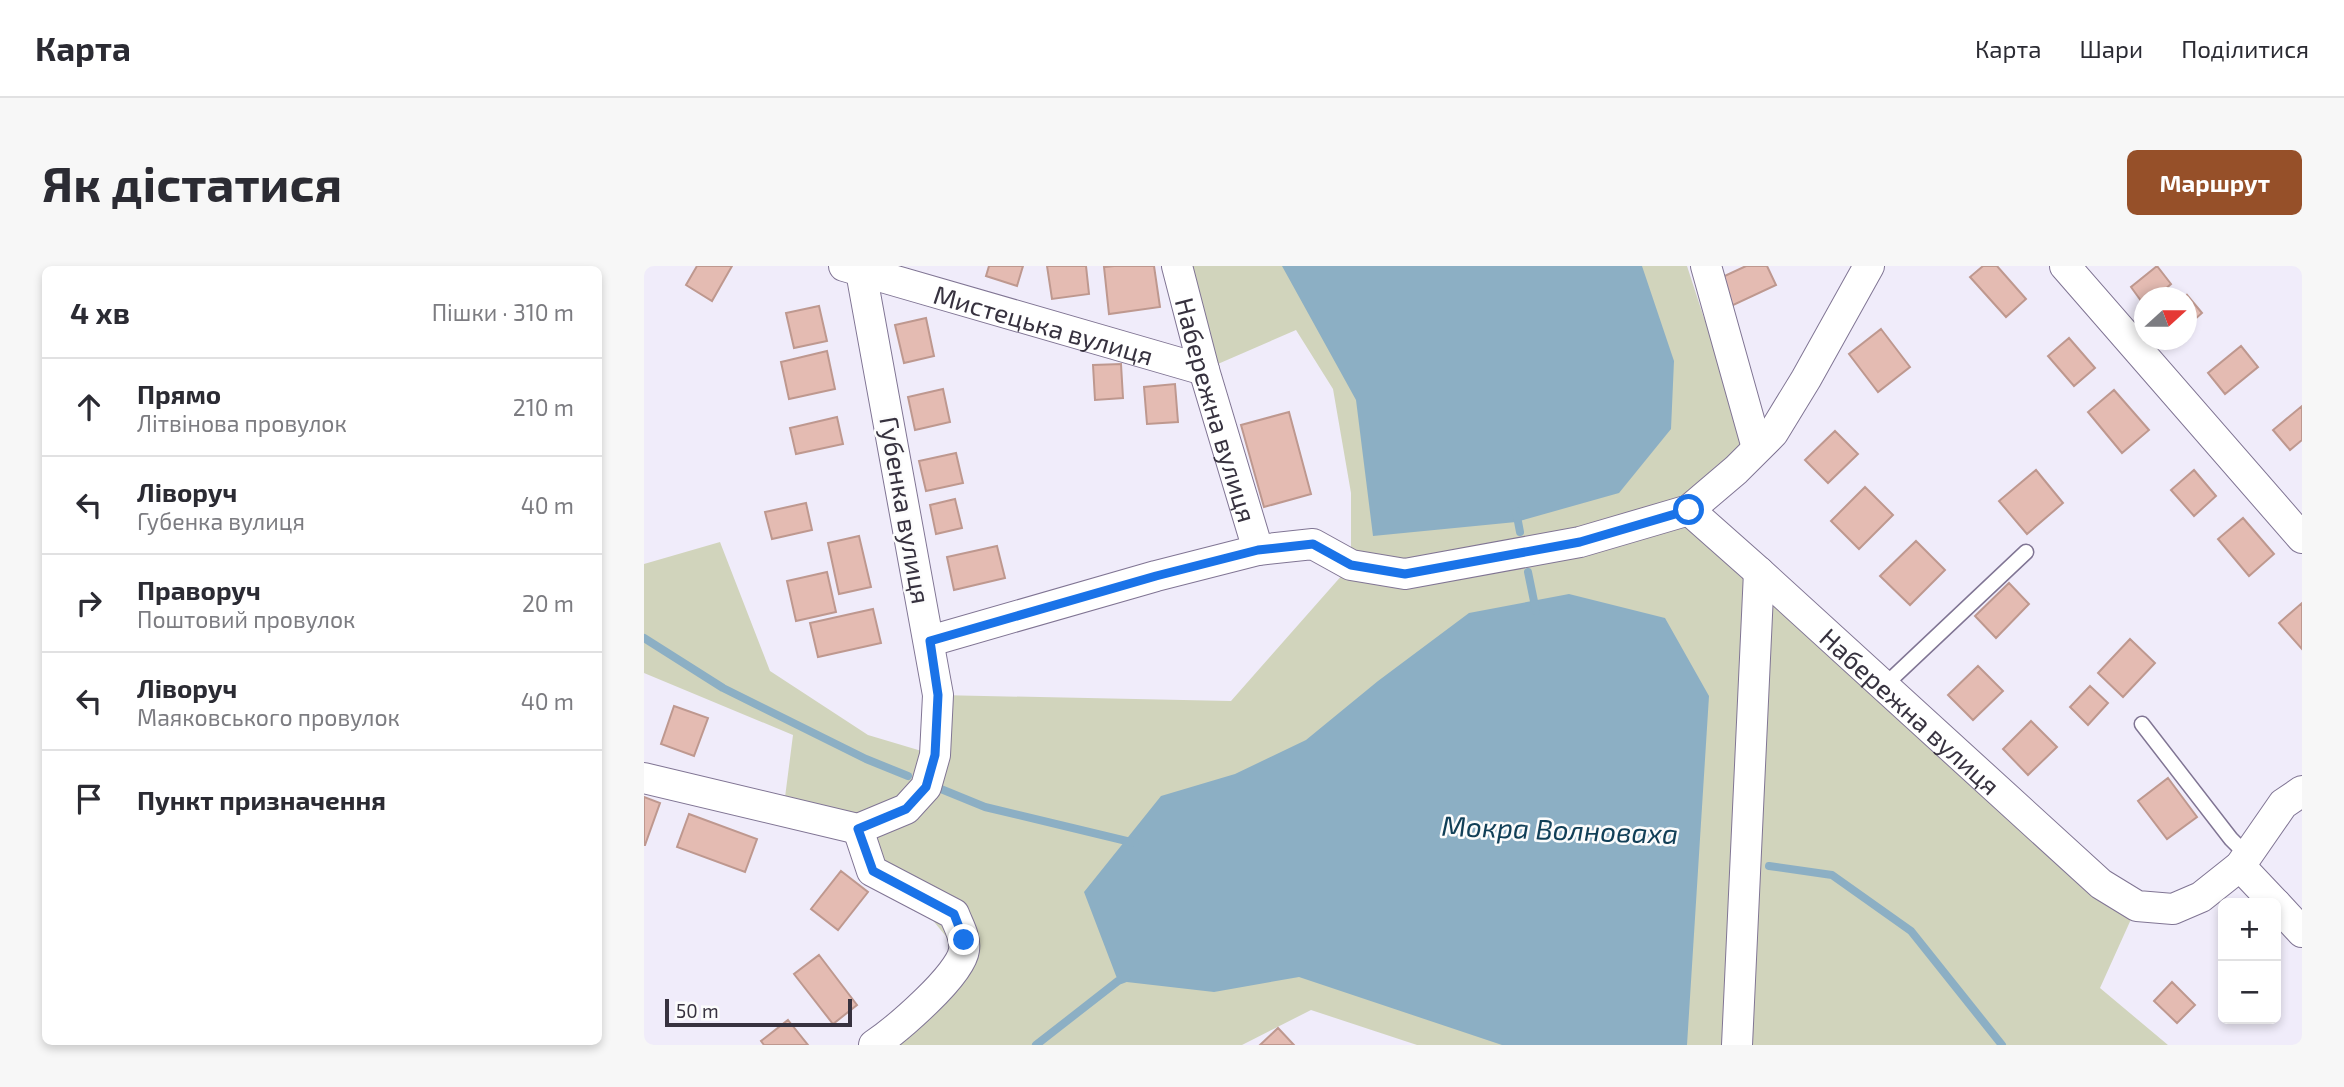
<!DOCTYPE html>
<html lang="uk">
<head>
<meta charset="utf-8">
<style>
  :root { --surface:#fff; --page:#f7f7f7; --text:#2b2b33; --muted:#7c7c81; --line:#e1e1e2; --accent:#965029 }
  body { margin:0; font-family:"Exo 2",sans-serif; background:var(--page); color:var(--text) }
  .controls { position:absolute; right:21px; bottom:21px; display:grid; overflow:hidden; border-radius:10px; box-shadow:0 4px 10px #0003 }
  .controls button { width:63px; height:63px; display:grid; place-items:center; padding:0; border:0; border-bottom:2px solid var(--line); background:var(--surface); color:var(--text); font:35px sans-serif }
  .compass { position:absolute; left:1490px; top:21px; width:63px; height:63px; border-radius:50%; background:var(--surface); box-shadow:0 4px 10px #0003; rotate:69deg }
  .scale { position:absolute; left:21px; bottom:18px; width:187px; box-sizing:border-box; padding-left:7px; border:4px solid #37323f; border-top:0; font-size:19px; line-height:24px; white-space:nowrap; color:#37323f; -webkit-text-stroke:5px #fcfcfc; paint-order:stroke }
  .stop { position:absolute; width:21px; height:21px; margin:-16px; border:5px solid #1a73e8; border-radius:50%; background:#fff }
  .stop.end { background:#1a73e8; border-color:#fff; box-shadow:0 2px 7px #0008 }
  .list { margin:0; padding:0; list-style:none }
  h2 { display:flex; justify-content:space-between; align-items:center; height:91px; margin:0; padding:0 28px; font-size:30px }
  h2 small { font-size:23px; font-weight:400; color:var(--muted) }
  .list li { display:grid; grid-template-columns:46px 1fr auto; gap:21px; align-items:center; box-sizing:border-box; height:98px; padding:0 28px; border-top:2px solid var(--line) }
  .list b { display:block; font-size:26px; white-space:nowrap }
  .list p { margin:0; font-size:23px; white-space:nowrap; color:var(--muted) }
  .list em { font-size:23px; font-style:normal; color:var(--muted) }
  .icon { flex:none; width:38px; height:38px; fill:none; stroke:currentColor; stroke-width:2; stroke-linecap:round; stroke-linejoin:round }
  .map { position:relative; flex:none; width:1658px; height:779px; overflow:hidden; border-radius:10px }
  header { display:flex; align-items:center; gap:42px; box-sizing:border-box; height:98px; padding:0 35px; background:var(--surface); border-bottom:2px solid var(--line) }
  header strong { font-size:33px }
  nav { display:flex; gap:38px; margin-inline-start:auto; font-size:24px }
  .intro { display:flex; align-items:center; justify-content:space-between; box-sizing:border-box; height:168px; padding:0 42px }
  h1 { margin:0; font-size:49px }
  .button { padding:18px 32px; border-radius:10px; background:var(--accent); color:#fff; font-size:24px; font-weight:700 }
  main { display:flex; gap:42px; padding:0 42px }
  aside { flex:1; background:var(--surface); border-radius:10px; box-shadow:0 4px 10px #0003 }
  .map>svg:first-child { display:block }
  .green { fill:#d1d4bc }
  .water { fill:#8cafc4 }
  .lines { fill:none; stroke-linecap:round; stroke-linejoin:round }
  .stream { stroke:#8cafc4; stroke-width:8 }
  .building { fill:#e4bbb2; stroke:#be988f; stroke-width:2 }
  .lane-casing { stroke:#807594; stroke-width:17 }
  .street-casing { stroke:#807594; stroke-width:32 }
  .lane { stroke:#fff; stroke-width:14 }
  .street { stroke:#fff; stroke-width:30 }
  .route { stroke:#1a73e8; stroke-width:9 }
  .labels { text-anchor:middle; dominant-baseline:central; stroke-width:5; stroke-linejoin:round; paint-order:stroke }
  .street-label { font-size:26px; fill:#37323f; stroke:#fcfcfc }
  .water-label { font-size:28px; font-style:italic; fill:#113f57; stroke:#fcfcfc }
</style>
</head>
<body>
<header>
<strong>Карта</strong>
<nav><a>Карта</a><a>Шари</a><a>Поділитися</a></nav>
</header>
<div class="intro"><h1>Як дістатися</h1><a class="button">Маршрут</a></div>
<main>
<aside>
<h2>4 хв<small>Пішки · 310 m</small></h2>
<ul class="list">
<li><svg class="icon" aria-label="ahead" viewBox="0 0 24 24"><path d="M12 20V5M6 11l6-6 6 6"/></svg><div><b>Прямо</b><p>Літвінова провулок</p></div><em>210 m</em></li>
<li><svg class="icon" aria-label="left" viewBox="0 0 24 24"><path d="M17 20v-9H6M10 6l-5 5 5 5"/></svg><div><b>Ліворуч</b><p>Губенка вулиця</p></div><em>40 m</em></li>
<li><svg class="icon" aria-label="right" viewBox="0 0 24 24"><path d="M7 20v-9h11M14 6l5 5-5 5"/></svg><div><b>Праворуч</b><p>Поштовий провулок</p></div><em>20 m</em></li>
<li><svg class="icon" aria-label="left" viewBox="0 0 24 24"><path d="M17 20v-9H6M10 6l-5 5 5 5"/></svg><div><b>Ліворуч</b><p>Маяковського провулок</p></div><em>40 m</em></li>
<li><svg class="icon" aria-label="arrive" viewBox="0 0 24 24"><path d="M6 21V4h12l-3 4 3 4H6"/></svg><div><b>Пункт призначення</b></div></li>
</ul>
</aside>
<div class="map">
<svg width="1658" height="779" viewBox="0 0 1658 779">
  <rect width="100%" height="100%" fill="#f0ecfa"/>
  <!-- green -->
  <path class="green" d="M533,0h510l17,52 69,115 -84,77 448,396 -37,82 68,57h-751l-106,-35 -69,35h-375l100,-83 -109,-133 -75,-16 10,-78 -149,-62v-109l76,-22 50,129 98,64 67,20 3,-60 293,6 120,-136v-72l-18,-104 -37,-59 -92,40z"/>
  <!-- water -->
  <path class="water" d="M638,0h360l32,95 -3,68 -52,64 -103,29 -143,14 -17,-136z
    M925,328l96,24 44,78 -22,349h-185l-203,-68 -85,15 -96,-11 -34,-89 77,-96 74,-22 71,-34 72,-59 91,-68z"/>
  <g class="lines">
    <!-- stream -->
    <path class="stream" d="M872,245l4,21
      M884,306l8,39
      M0,372l79,50 143,71 42,17
      M292,521l49,20 150,36
      M1125,600l63,9 79,56 91,114
      M392,779l82,-64 8,-3"/>
  </g>
  <!-- building -->
  <path class="building" d="M53,0h35l-20,35 -26,-16z
    M345,0h34l-6,20 -31,-10z
    M403,0h39l3,28 -37,5z
    M470,0h40l6,41 -51,7 -5,-47z
    M1102,0h21l9,19 -47,22 -13,-27z
    M1339,0h14l29,33 -20,18 -36,-40z
    M1513,0l14,18 -16,14h-11v7l-13,-18z
    M1543,29l15,18 -16,14v-29h-1z
    M175,40l8,35 -33,7 -8,-35z
    M282,52l8,38 -30,7 -9,-38z
    M1237,63l29,38 -32,25 -29,-38z
    M1425,72l26,30 -21,18 -26,-30z
    M1597,80l17,21 -33,27 -17,-21z
    M183,85l8,38 -46,10 -8,-37z
    M477,98l2,34 -28,2 -2,-35z
    M531,118l3,38 -31,2 -3,-37z
    M299,123l7,33 -35,8 -7,-33z
    M1470,124l35,40 -27,23 -34,-41z
    M1658,140v34l-12,10 -17,-20z
    M645,146l22,82 -47,13 -23,-82z
    M193,151l6,27 -47,10 -6,-26z
    M1191,165l23,23 -30,29 -23,-23z
    M312,187l7,30 -37,8 -7,-30z
    M1392,204l27,33 -36,31 -28,-33z
    M1550,204l22,26 -22,20 -23,-26z
    M1221,221l28,28 -34,34 -28,-28z
    M311,233l7,29 -26,6 -6,-29z
    M162,237l6,27 -40,9 -7,-27z
    M1599,252l31,36 -25,22 -31,-37z
    M215,270l12,51 -32,7 -11,-51z
    M1272,275l29,29 -35,35 -30,-29z
    M353,280l8,32 -51,12 -7,-33z
    M183,306l9,40 -40,9 -9,-40z
    M1365,317l20,21 -33,34 -21,-22z
    M1658,337v46l-23,-26z
    M229,343l8,34 -63,14 -8,-34z
    M1486,373l25,24 -32,34 -25,-24z
    M1334,400l25,25 -30,29 -25,-25z
    M1446,420l18,17 -20,22 -18,-18z
    M30,440l34,12 -14,38 -33,-12z
    M1387,455l26,26 -29,28 -25,-26z
    M1524,512l29,39 -30,22 -29,-38z
    M0,531l16,6 -15,42h-1z
    M45,548l68,25 -12,33 -68,-25z
    M197,605l27,21 -30,38 -27,-21z
    M175,689l38,50 -24,19 -39,-50z
    M1528,716l23,23 -18,18 -23,-22z
    M144,754l20,25h-44l-3,-4z
    M634,762l16,17h-34z"/>
  <g class="lines">
    <!-- lane casing -->
    <g class="lane-casing">
      <path id="lane" d="M1240,420l142,-134
        M1498,458l89,115 17,17"/>
    </g>
    <!-- street casing -->
    <g class="street-casing">
      <g id="street">
        <path id="s1" d="M200,0l360,104"/>
        <path id="s2" d="M533,0l27,104 54,180"/>
        <path d="M1062,0l51,182"/>
        <path d="M1421,0l237,272"/>
        <path id="s3" d="M1045,244l70,62 342,312 36,22 36,3 28,-12 39,-31 43,-62 19,-13"/>
        <path d="M286,375l226,-65 102,-26 55,-6 38,21 54,9 175,-32 109,-32 47,-40 37,-37 33,-54 63,-113"/>
        <path d="M0,512l214,51 48,-20 20,-22 9,-32 3,-60 -78,-429"/>
        <path d="M214,563l14,42 82,43c4,11 12,23 10,36 -3,25 -68,80 -90,95"/>
        <path d="M1596,600l35,37"/>
        <path d="M1632,638l26,28"/>
        <path d="M1093,779l22,-473"/>
      </g>
    </g>
    <!-- lane -->
    <use href="#lane" class="lane"/>
    <!-- street -->
    <use href="#street" class="street"/>
  </g>
  <g class="lines">
    <!-- route -->
    <path class="route" d="M320,674l-10,-26 -81,-43 -15,-42 48,-20 20,-22 9,-32 3,-60 -8,-54 226,-65 102,-26 55,-6 38,21 54,9 175,-32 109,-32"/>
  </g>
  <g class="labels">
    <!-- street labels -->
    <g class="street-label">
      <text stroke="none"><textPath href="#s1" startOffset="208">Мистецька вулиця</textPath></text>
      <text stroke="none"><textPath href="#s2" startOffset="149">Набережна вулиця</textPath></text>
      <text transform="translate(262 244) rotate(80)">Губенка вулиця</text>
      <text stroke="none"><textPath href="#s3" startOffset="299">Набережна вулиця</textPath></text>
    </g>
    <!-- water labels -->
    <g class="water-label">
      <text transform="translate(916 563) rotate(2)">Мокра Волноваха</text>
    </g>
  </g>
</svg>
<div class="controls">
<button>+</button>
<button>−</button>
</div>
<svg class="compass" viewBox="-18 -18 36 36"><path d="M0-13l5 13h-10z" fill="#e53935"/><path d="M0 13l5-13h-10z" fill="#7c7c81"/></svg>
<div class="scale">50 m</div>
<div class="stop" style="left:1045px;top:244px"></div>
<div class="stop end" style="left:320px;top:674px"></div>
</div>
</main>
</body>
</html>
